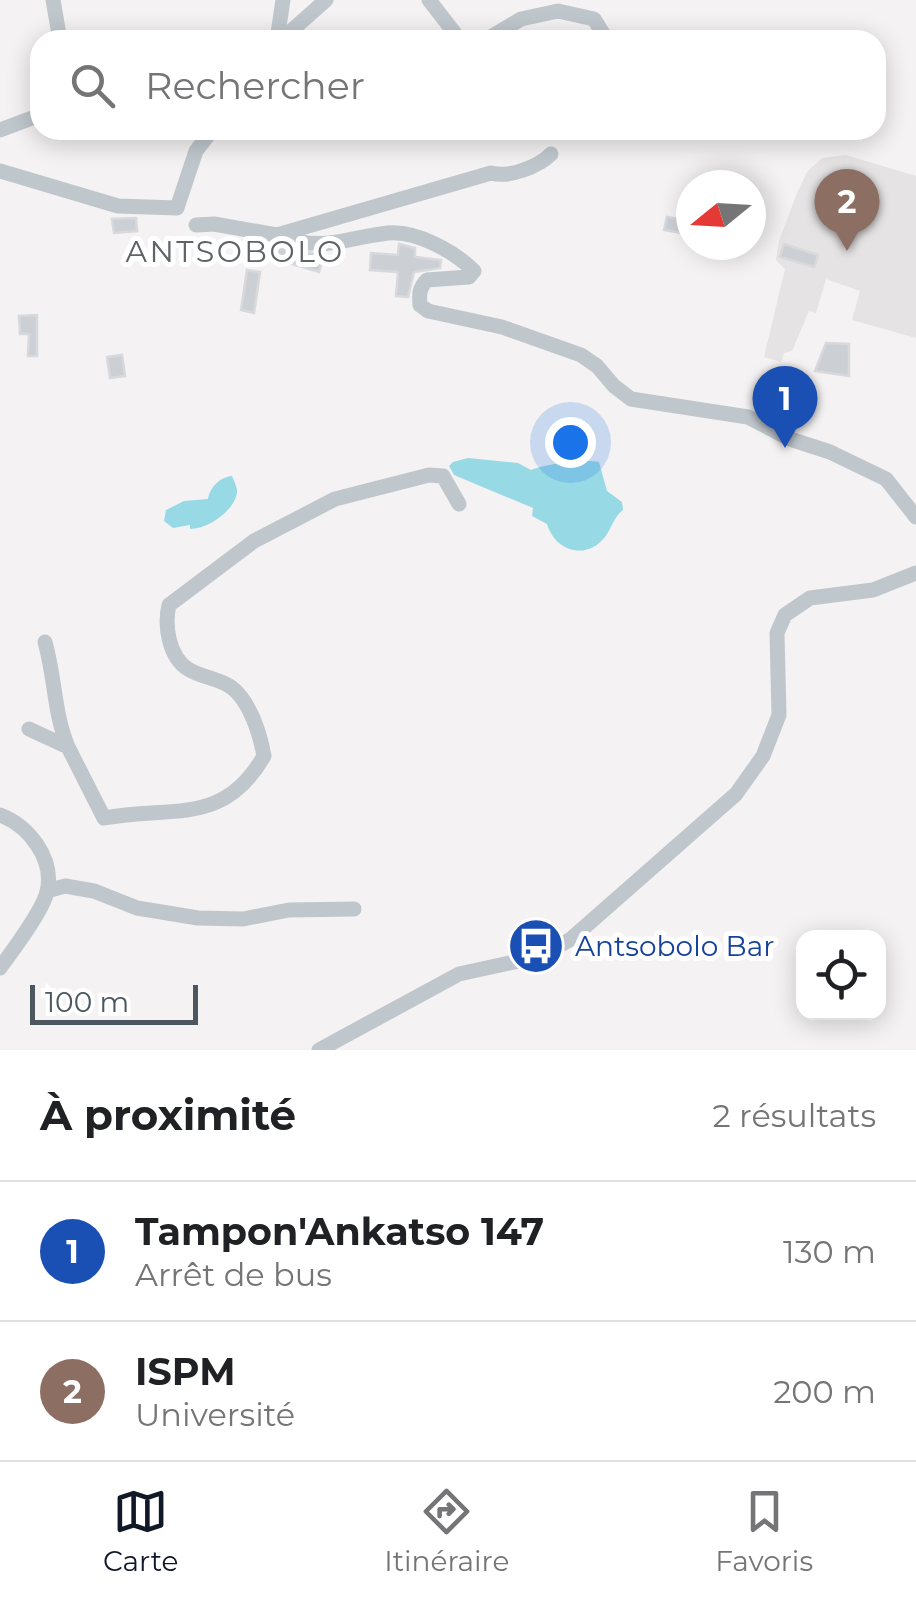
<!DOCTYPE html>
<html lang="fr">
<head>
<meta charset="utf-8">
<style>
  :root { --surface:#fff; --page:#f2f2f2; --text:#202124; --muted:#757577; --line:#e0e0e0; --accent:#111827 }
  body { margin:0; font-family:Montserrat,sans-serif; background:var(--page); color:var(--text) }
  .controls { position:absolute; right:30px; bottom:30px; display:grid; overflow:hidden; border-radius:20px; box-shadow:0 5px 25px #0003 }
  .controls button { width:90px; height:90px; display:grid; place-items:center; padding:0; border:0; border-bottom:2px solid var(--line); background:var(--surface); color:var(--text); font:50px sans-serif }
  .compass { position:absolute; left:676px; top:170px; width:90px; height:90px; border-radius:50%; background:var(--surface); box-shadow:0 5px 25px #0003; rotate:252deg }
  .scale { position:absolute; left:30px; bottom:25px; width:168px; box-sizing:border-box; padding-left:10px; border:5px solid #4b565e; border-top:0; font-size:28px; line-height:35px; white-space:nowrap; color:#4b565e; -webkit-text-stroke:8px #fff; paint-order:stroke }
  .you { position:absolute; left:570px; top:442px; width:35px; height:35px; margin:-25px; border:8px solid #fff; border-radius:50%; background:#1a73e8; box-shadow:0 0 0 15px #1a73e833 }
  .badge { display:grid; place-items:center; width:65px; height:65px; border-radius:50%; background:var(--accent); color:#fff; font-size:32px; font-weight:700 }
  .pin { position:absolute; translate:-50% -82px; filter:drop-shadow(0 2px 5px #0008) }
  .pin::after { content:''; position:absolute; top:52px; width:35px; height:30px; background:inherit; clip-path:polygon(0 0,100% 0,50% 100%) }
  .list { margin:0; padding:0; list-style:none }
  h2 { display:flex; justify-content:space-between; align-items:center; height:130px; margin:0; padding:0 40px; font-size:42px }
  h2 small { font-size:32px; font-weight:400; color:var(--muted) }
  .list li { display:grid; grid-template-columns:65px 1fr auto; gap:30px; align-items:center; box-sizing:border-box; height:140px; padding:0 40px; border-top:2px solid var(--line) }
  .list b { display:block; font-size:38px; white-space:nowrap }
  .list p { margin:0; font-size:32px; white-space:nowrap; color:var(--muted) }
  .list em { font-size:32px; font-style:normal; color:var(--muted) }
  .icon { flex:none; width:55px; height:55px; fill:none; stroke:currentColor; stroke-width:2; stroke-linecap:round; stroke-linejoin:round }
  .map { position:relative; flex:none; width:916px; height:1050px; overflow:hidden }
  .search { position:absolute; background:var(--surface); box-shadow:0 5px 25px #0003; left:30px; right:30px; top:30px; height:110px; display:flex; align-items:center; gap:25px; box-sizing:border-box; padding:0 35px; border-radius:30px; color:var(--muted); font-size:38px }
  .sheet { height:410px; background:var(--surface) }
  nav { display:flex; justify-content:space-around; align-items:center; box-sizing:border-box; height:140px; border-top:2px solid var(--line); background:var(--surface); font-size:28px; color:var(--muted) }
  nav a { display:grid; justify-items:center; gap:5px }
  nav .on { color:var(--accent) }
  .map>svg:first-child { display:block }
  .education { fill:#e5e3e3 }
  .water { fill:#97d9e5 }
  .building { fill:#cccfd4; stroke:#d7d9dc; stroke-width:2.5 }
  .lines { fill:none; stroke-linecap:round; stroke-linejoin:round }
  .minor { stroke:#bfc7cd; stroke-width:15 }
  .labels { text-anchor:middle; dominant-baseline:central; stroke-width:10; stroke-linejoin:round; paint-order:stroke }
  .transit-label { font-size:28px; fill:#164399; stroke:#fff; text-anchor:start }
  .neighbourhood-label { font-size:30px; letter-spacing:2.5px; fill:#5f6366; stroke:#fff }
</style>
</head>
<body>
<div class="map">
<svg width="916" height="1050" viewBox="0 0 916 1050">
  <rect width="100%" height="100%" fill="#f4f2f2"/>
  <!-- education -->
  <path class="education" d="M846,155l70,21v162l-64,-18 8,-29 -34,-12 -10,34 -7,-2 -17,40 -8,2 -3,9 -17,-5 21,-88 -9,-9 3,-19 18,-48 10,-21 15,-14z"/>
  <!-- water -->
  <path class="water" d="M468,458l50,5 13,7c16,-6 51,-11 68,-8l8,29 15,11 1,8c-10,8 -11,18 -18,27 -19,24 -50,14 -58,-13l-15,-8 1,-8 -79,-33 -5,-9 4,-4z
    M232,476c2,5 6,13 5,17 -3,18 -29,36 -47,36v-4l-17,3 -9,-7 2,-11 18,-9 24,-2c2,-12 12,-22 24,-23z"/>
  <!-- building -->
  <path class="building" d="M667,217l24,4 -2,13 -25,-4z
    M136,218l1,13 -23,2 -2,-14z
    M263,244l61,11 -5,17 -61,-18z
    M399,244l16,4v9l26,3 -1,8 -26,4 -6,25 -12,-1 2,-24 -28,-2 1,-17 27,2z
    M784,244l34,11 -4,12 -34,-10z
    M247,270l13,2 -6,41 -13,-3z
    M37,315v41h-9l1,-22h-9l-1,-18z
    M826,343l23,1v32l-34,-5z
    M122,355l3,21 -15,2 -3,-21z"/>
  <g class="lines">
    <!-- minor -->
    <path class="minor" d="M53,0l7,40
      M429,0l31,40
      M277,40l6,-40
      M281,40l45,-40
      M486,40l35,-21 37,-8 36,8 13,21
      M0,130l40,-15
      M0,171l118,35 59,2 19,-57 16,-21
      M196,225l18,-1 63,11 214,-62c18,5 47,-6 60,-19
      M277,235c48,18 65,3 111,-2 28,-3 67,19 86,38l-5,6 -42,3c-8,8 -8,14 -7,25l8,6 74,16 79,28 16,11 17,20 17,13 117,18 42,22 40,13 56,27 30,38
      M45,642c10,35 9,72 23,105
      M29,729l39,18 36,71c69,-13 119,9 160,-62 -4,-22 -14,-55 -33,-69 -13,-9 -31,-10 -43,-18 -19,-12 -24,-43 -19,-64l85,-64 81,-42 94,-24 14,1 16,28
      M0,815c29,11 55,44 47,77 -5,20 -34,58 -47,76
      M47,891l18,-5 29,5 43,17 61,10 45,1 46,-9 65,-1
      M319,1050l140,-76 82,-18 30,-17 165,-145 27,-38 16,-41 -2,-82 8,-18 25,-17 63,-8 43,-17"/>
  </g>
  <!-- icons -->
  <defs>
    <g id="bus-disc" transform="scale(2.875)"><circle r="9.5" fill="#1a4fb4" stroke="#fff"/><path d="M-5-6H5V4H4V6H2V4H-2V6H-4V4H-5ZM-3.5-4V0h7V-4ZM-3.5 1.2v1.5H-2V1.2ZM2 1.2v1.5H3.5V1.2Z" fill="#fff"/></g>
  </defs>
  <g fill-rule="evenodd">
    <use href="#bus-disc" x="536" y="946"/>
  </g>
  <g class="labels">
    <!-- transit labels -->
    <g class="transit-label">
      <text x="575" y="946">Antsobolo Bar</text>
    </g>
    <!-- neighbourhood labels -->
    <g class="neighbourhood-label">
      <text x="235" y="251">ANTSOBOLO</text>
    </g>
  </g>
</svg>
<div class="controls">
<button><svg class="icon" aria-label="locate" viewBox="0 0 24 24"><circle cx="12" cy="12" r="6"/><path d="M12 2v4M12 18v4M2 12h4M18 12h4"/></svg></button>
</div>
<svg class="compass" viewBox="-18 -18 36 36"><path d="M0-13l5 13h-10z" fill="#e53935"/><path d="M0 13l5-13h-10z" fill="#757577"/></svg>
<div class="scale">100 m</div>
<div class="you"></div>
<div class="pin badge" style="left:785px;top:448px;background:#1a4fb4">1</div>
<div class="pin badge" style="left:847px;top:251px;background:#8d6e63">2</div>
<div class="search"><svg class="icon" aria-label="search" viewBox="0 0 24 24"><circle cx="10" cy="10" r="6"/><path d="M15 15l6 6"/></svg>Rechercher</div>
</div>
<section class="sheet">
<h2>À proximité<small>2 résultats</small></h2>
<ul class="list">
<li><span class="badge" style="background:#1a4fb4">1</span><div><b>Tampon'Ankatso 147</b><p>Arrêt de bus</p></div><em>130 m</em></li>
<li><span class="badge" style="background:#8d6e63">2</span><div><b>ISPM</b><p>Université</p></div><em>200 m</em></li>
</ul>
</section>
<nav>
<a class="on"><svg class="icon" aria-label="map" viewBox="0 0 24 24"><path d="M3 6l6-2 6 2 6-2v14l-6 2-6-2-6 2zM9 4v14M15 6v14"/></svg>Carte</a>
<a><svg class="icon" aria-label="directions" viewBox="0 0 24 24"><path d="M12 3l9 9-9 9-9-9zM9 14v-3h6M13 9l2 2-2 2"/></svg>Itinéraire</a>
<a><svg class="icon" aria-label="saved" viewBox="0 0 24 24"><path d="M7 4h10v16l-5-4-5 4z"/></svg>Favoris</a>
</nav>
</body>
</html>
